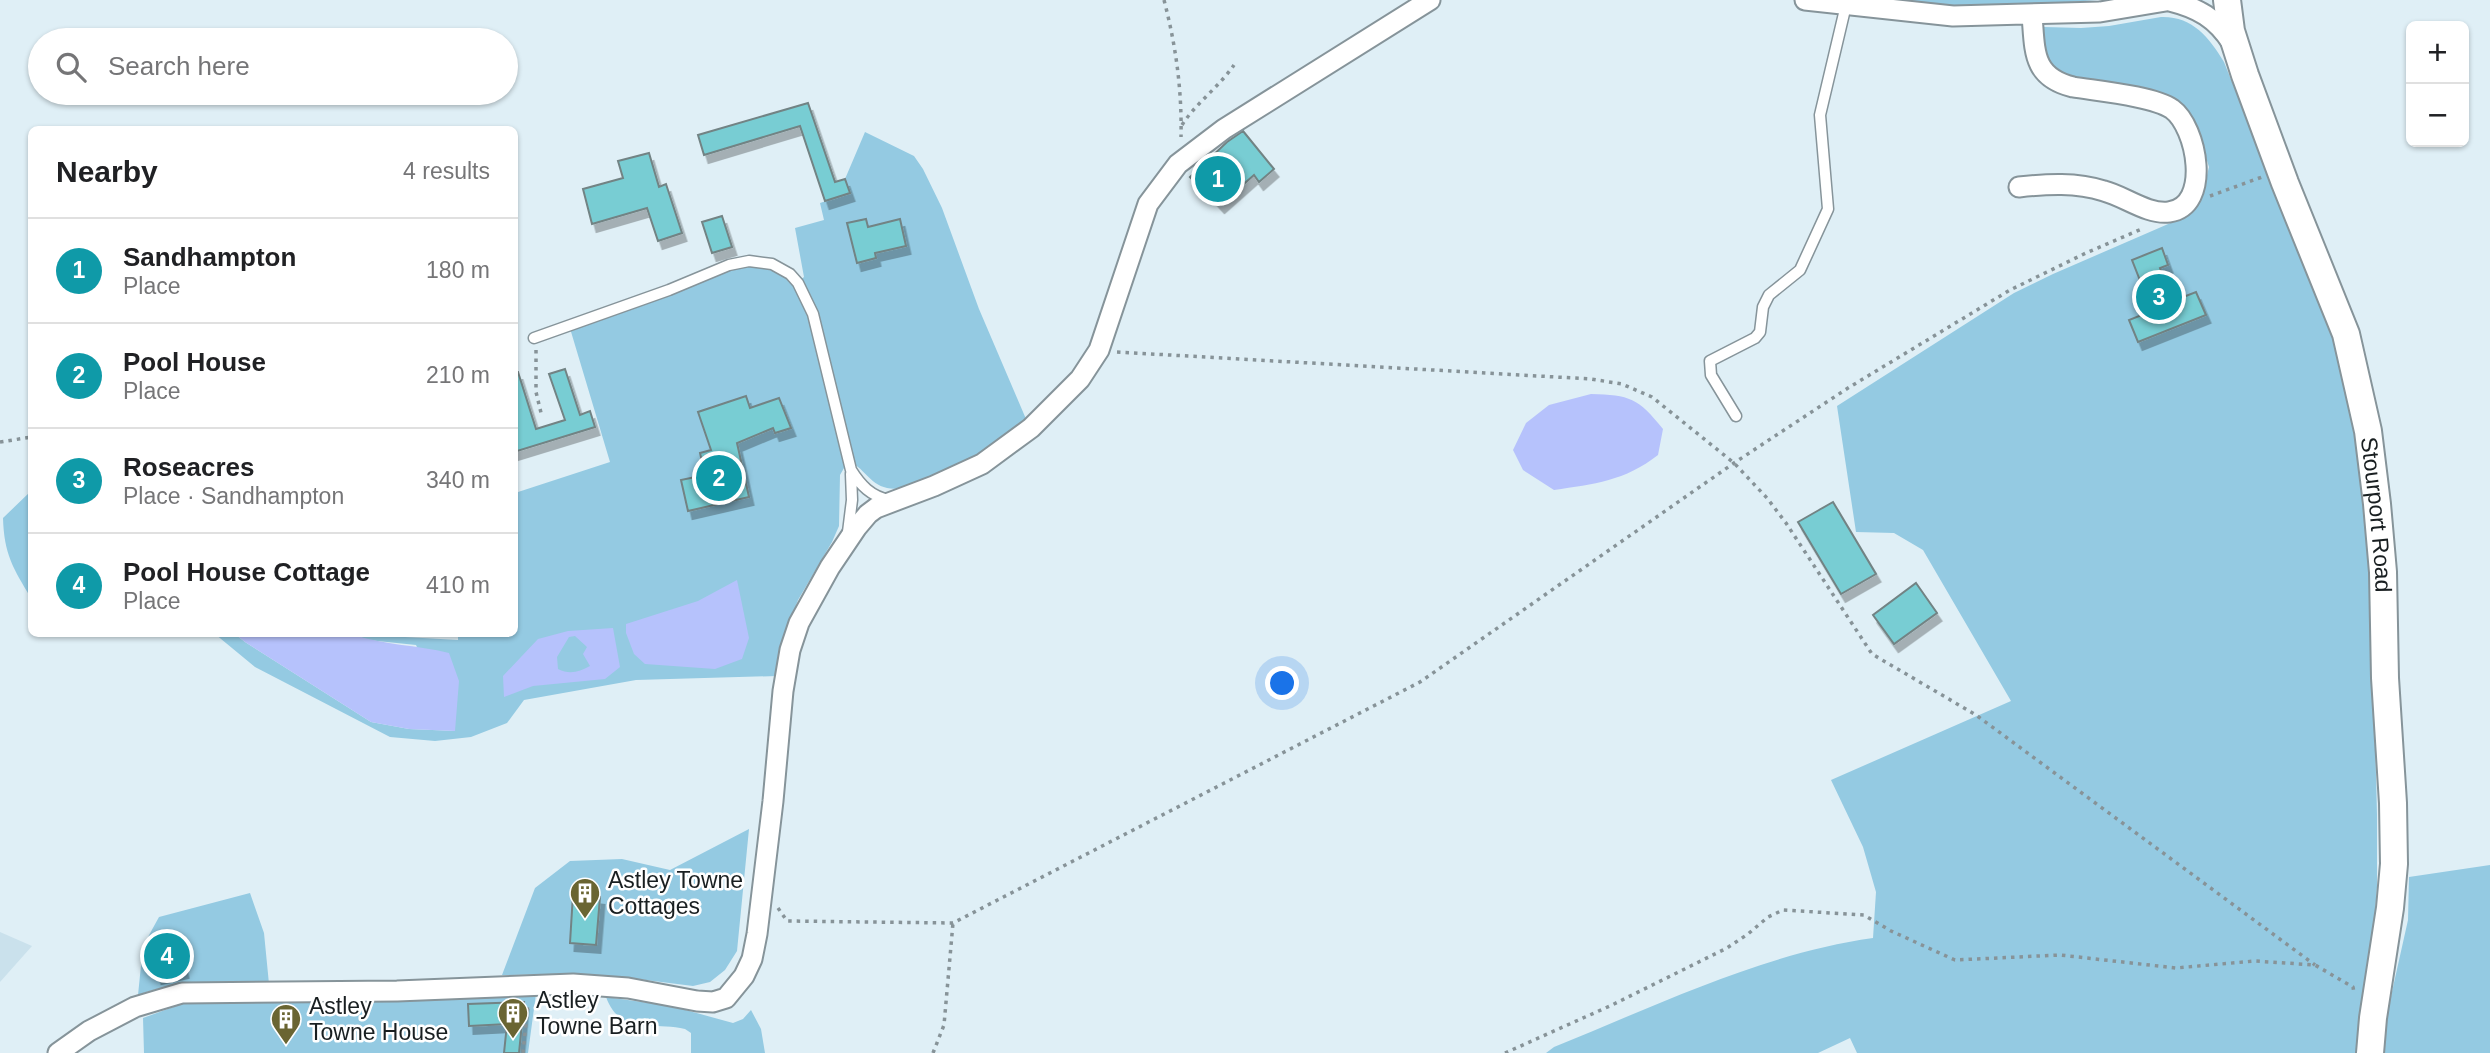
<!DOCTYPE html>
<html lang="en">
<head>
<meta charset="utf-8">
<style>
  :root { --surface:#fff; --page:#f6f6f6; --text:#202124; --muted:#757577; --line:#e0e0e0; --accent:#0b8043 }
  body { margin:0; font-family:Helvetica,sans-serif; background:var(--page); color:var(--text) }
  .controls { position:absolute; right:21px; top:21px; display:grid; overflow:hidden; border-radius:10px; box-shadow:0 2px 5px #0004 }
  .controls button { width:63px; height:63px; display:grid; place-items:center; padding:0; border:0; border-bottom:2px solid var(--line); background:var(--surface); color:var(--text); font:35px sans-serif }
  .you { position:absolute; left:1283px; top:684px; width:24px; height:24px; margin:-18px; border:5px solid #fff; border-radius:50%; background:#1a73e8; box-shadow:0 0 0 10px #1a73e833 }
  .badge { display:grid; place-items:center; width:46px; height:46px; border-radius:50%; background:var(--accent); color:#fff; font-size:23px; font-weight:700 }
  .pin { position:absolute; translate:-50% -50%; border:4px solid #fff; box-shadow:0 2px 7px #0006 }
  .list { margin:0; padding:0; list-style:none }
  h2 { display:flex; justify-content:space-between; align-items:center; height:91px; margin:0; padding:0 28px; font-size:30px }
  h2 small { font-size:23px; font-weight:400; color:var(--muted) }
  .list li { display:grid; grid-template-columns:46px 1fr auto; gap:21px; align-items:center; box-sizing:border-box; height:105px; padding:0 28px; border-top:2px solid var(--line) }
  .list b { display:block; font-size:26px; white-space:nowrap }
  .list p { margin:0; font-size:23px; white-space:nowrap; color:var(--muted) }
  .list em { font-size:23px; font-style:normal; color:var(--muted) }
  .icon { flex:none; width:38px; height:38px; fill:none; stroke:currentColor; stroke-width:2; stroke-linecap:round; stroke-linejoin:round }
  .map { position:relative; flex:none; width:2490px; height:1053px; overflow:hidden }
  .search { position:absolute; background:var(--surface); box-shadow:0 2px 5px #0004; left:28px; top:28px; width:490px; height:77px; display:flex; align-items:center; gap:18px; box-sizing:border-box; padding:0 24px; border-radius:38px; color:var(--muted); font-size:26px }
  .panel { position:absolute; background:var(--surface); box-shadow:0 2px 5px #0004; left:28px; top:126px; width:490px; height:511px; border-radius:10px }
  .map>svg:first-child { display:block }
  .built { fill:#cae1ec }
  .green { fill:#94cae2 }
  .water { fill:#b6c2fc; fill-rule:evenodd }
  .building { fill:#78cdd3; stroke:#728384; stroke-width:2; filter:url(#shadow) }
  .lines { fill:none; stroke-linecap:round; stroke-linejoin:round }
  .lane-casing { stroke:#86949a; stroke-width:13 }
  .street-casing { stroke:#86949a; stroke-width:23 }
  .secondary-casing { stroke:#86949a; stroke-width:30 }
  .path { stroke:#879398; stroke-width:3.5; stroke-dasharray:3.5 5; stroke-linecap:butt }
  .lane { stroke:#fff; stroke-width:10 }
  .street { stroke:#fff; stroke-width:19 }
  .secondary { stroke:#fff; stroke-width:26 }
  .labels { text-anchor:middle; dominant-baseline:central; stroke-width:5; stroke-linejoin:round; paint-order:stroke }
  .street-label { font-size:23px; fill:#191f21; stroke:#fff }
  .poi-label { font-size:23px; fill:#191f21; stroke:#fff; text-anchor:start }
</style>
</head>
<body>
<div class="map">
<svg width="2490" height="1053" viewBox="0 0 2490 1053">
  <defs>
    <filter id="shadow"><feDropShadow dx="4.5" dy="8" stdDeviation="0" flood-color="#0004"/></filter>
  </defs>
  <rect width="100%" height="100%" fill="#dfeff6"/>
  <!-- built -->
  <path class="built" d="M0,932l32,14 -32,36z"/>
  <!-- green -->
  <path class="green" d="M1884,0h213l-53,4 -100,3z
    M2161,17c31,-1 48,20 63,45l109,273 19,69 18,138 7,272v73l-7,90 -11,76h-502l-7,-15 -32,15h-272l8,-6c104,-42 207,-93 319,-109l3,-46 -13,-45 -32,-67 180,-79 -88,-151 -29,-17 -38,-1 -19,-126 177,-113 39,-19 129,-56 9,-11 14,-24 4,-16 -12,-38 -12,-21 -15,-11 -106,-21 -13,-7 -8,-24 1,-18 37,1 28,-2z
    M865,132l49,24 9,13 19,39 37,101 47,110c-28,23 -102,76 -139,69 -18,-4 -23,-21 -39,-27l-8,14 -1,51 -7,16 -34,58 -12,33 -9,43 -141,4 -112,20 -17,23 -36,14 -36,4 -45,-4 -135,-70 -40,-33h20l10,8 126,80 38,7 46,2 -39,-86 -48,-5 -16,-6 106,6v-6h56l1,-141 95,-31 -41,-137 160,-60 29,-4 40,21 6,-5 -9,-49 29,-8 -4,-17 30,-10 -5,-14z
    M31,491v107c-18,-30 -27,-44 -28,-80z
    M749,829l-12,122 -12,19 -15,12 -17,4 -71,-9 -53,-3 -67,1 33,-87 35,-27 52,-2 48,11z
    M2490,865v188h-105v-30l23,-103 1,-43z
    M250,893l14,40 5,51c-48,-1 -85,-6 -131,11l5,-49 16,-29z
    M536,994l-8,59h-384l-1,-35 44,-16z
    M606,997l65,9 62,17 10,-4 8,-9 10,19 4,24h-74v-20l-6,-4c-32,-8 -64,8 -79,-32z"/>
  <!-- water -->
  <path class="water" d="M1591,394c39,1 47,4 72,35l-5,26c-33,26 -64,29 -104,35l-31,-20 -10,-20 13,-27 23,-18z
    M737,580l12,58 -7,21 -27,10 -70,-5 -11,-10 -8,-21v-9l72,-23z
    M613,628l7,39 -15,12 -72,7 -29,11 -1,-21 35,-37 30,-8zM575,636l12,11 -4,7 7,12c-11,6 -20,9 -32,3l-1,-12 12,-20z
    M235,634h117c30,11 65,11 97,19l10,28 -4,50 -46,-2 -38,-7 -126,-80z"/>
  <!-- building -->
  <path class="building" d="M808,103l27,79 10,-3 5,14 -25,8 -25,-75 -96,29 -6,-20z
    M1243,131l31,38 -15,13 -5,-7 -34,30 -11,-12 -3,1 -16,-17 37,-35z
    M649,153l10,34 7,-3 16,49 -24,8 -11,-33 -55,16 -9,-35 40,-11 -5,-17z
    M722,216l10,31 -20,6 -10,-31z
    M866,219l2,8 32,-8 6,27 -31,7 1,5 -19,5 -10,-40z
    M2162,248l6,17 -8,3 13,33 23,-9 10,23 -68,27 -9,-22 23,-9 -20,-51z
    M565,369l15,46 10,-4 5,16 -81,25v-80h4l18,57 29,-9 -16,-46z
    M746,396l4,12 29,-10 12,30 -16,5 -2,-5 -36,15 12,54 -61,14 -7,-31 24,-5 -5,-22 11,-3 -13,-38z
    M1833,502l43,72 -35,20 -43,-72z
    M1916,583l21,30 -43,31 -21,-29z
    M573,894l27,3 -4,48 -26,-2z
    M176,936l8,34 -27,6 -8,-34z
    M524,1002l-5,51h-15l3,-29 -38,2 -1,-22z"/>
  <g class="lines">
    <!-- lane casing -->
    <g class="lane-casing">
      <path id="lane" d="M534,338l135,-48 60,-25 20,-4 23,3 18,10 8,9 15,31 38,156c10,16 20,26 38,30
        M1736,416l-25,-41 -1,-14 45,-23 5,-6 3,-25 6,-12 31,-25 28,-61 -8,-94 26,-110
        M848,532l4,-32 -1,-26"/>
    </g>
    <!-- street casing -->
    <g class="street-casing">
      <path id="street" d="M1805,0l148,16 147,-4 72,-12
        M2170,1c28,7 46,17 62,42
        M2019,187c28,-3 57,-5 85,4 20,5 44,24 65,21 43,-6 28,-85 3,-103 -19,-13 -75,-18 -99,-22 -41,-10 -38,-36 -41,-72
        M58,1053l31,-22 46,-24 47,-14 215,-2 176,-7 55,4 69,13 16,1 13,-4 18,-22 8,-17 5,-25 16,-133 10,-110 7,-41 9,-27 31,-56 27,-40 11,-13 8,-6 58,-22 48,-22 49,-36 49,-49 19,-29 49,-146 30,-40 46,-35 206,-129"/>
    </g>
    <!-- secondary casing -->
    <g class="secondary-casing">
      <g id="secondary">
        <path id="s1" d="M2227,0l4,31 14,44 40,108 61,151 22,97 9,73 6,68 2,106 8,125 1,61 -4,44 -17,110 -3,35"/>
      </g>
    </g>
    <!-- path -->
    <path class="path" d="M1164,0c12,46 18,90 17,137
      M1182,125c14,-22 37,-38 52,-60
      M2210,196l52,-19
      M536,350v42l6,25
      M1117,352l474,27 31,5 30,13 82,66 33,35 19,25 86,131 104,61 339,250
      M0,442l32,-5
      M778,908l9,13 166,2 467,-241 314,-219 114,-75 162,-98 76,-37 58,-25
      M523,1053l5,-50
      M933,1053l11,-28 9,-102
      M1505,1053l107,-48 115,-57 21,-14 20,-17 15,-7 81,5 27,16 64,29 105,-5 116,13 79,-7 60,4 38,22 1,6"/>
    <!-- lane -->
    <use href="#lane" class="lane"/>
    <!-- street -->
    <use href="#street" class="street"/>
    <!-- secondary -->
    <use href="#secondary" class="secondary"/>
  </g>
  <!-- icons -->
  <defs>
    <g id="building-pin" transform="scale(1.575)"><path d="M0 17L-7.5 6A9.5 9.5 0 1 1 7.5 6Z" fill="#6a6532" stroke="#fff"/><path d="M-4-6H4V6H1V3H-1V6H-4ZM-2.5-4.3h1.7v1.8h-1.7ZM.8-4.3h1.7v1.8H.8ZM-2.5-1h1.7V.8h-1.7ZM.8-1h1.7V.8H.8Z" fill="#fff"/></g>
  </defs>
  <g fill-rule="evenodd">
    <use href="#building-pin" x="585" y="893"/>
    <use href="#building-pin" x="513" y="1013"/>
    <use href="#building-pin" x="286" y="1019"/>
  </g>
  <g class="labels">
    <!-- street labels -->
    <g class="street-label">
      <text stroke="none"><textPath href="#s1" startOffset="539">Stourport Road</textPath></text>
    </g>
    <!-- poi labels -->
    <g class="poi-label">
      <text x="608" y="880">Astley Towne<tspan x="608" dy="26">Cottages</tspan></text>
      <text x="536" y="1000">Astley<tspan x="536" dy="26">Towne Barn</tspan></text>
      <text x="309" y="1006">Astley<tspan x="309" dy="26">Towne House</tspan></text>
    </g>
  </g>
</svg>
<div class="controls">
<button>+</button>
<button>−</button>
</div>
<div class="you"></div>
<div class="pin badge" style="left:1218px;top:179px;background:#0f9aa8">1</div>
<div class="pin badge" style="left:719px;top:478px;background:#0f9aa8">2</div>
<div class="pin badge" style="left:2159px;top:297px;background:#0f9aa8">3</div>
<div class="pin badge" style="left:167px;top:956px;background:#0f9aa8">4</div>
<div class="search"><svg class="icon" aria-label="search" viewBox="0 0 24 24"><circle cx="10" cy="10" r="6"/><path d="M15 15l6 6"/></svg>Search here</div>
<section class="panel">
<h2>Nearby<small>4 results</small></h2>
<ul class="list">
<li><span class="badge" style="background:#0f9aa8">1</span><div><b>Sandhampton</b><p>Place</p></div><em>180 m</em></li>
<li><span class="badge" style="background:#0f9aa8">2</span><div><b>Pool House</b><p>Place</p></div><em>210 m</em></li>
<li><span class="badge" style="background:#0f9aa8">3</span><div><b>Roseacres</b><p>Place · Sandhampton</p></div><em>340 m</em></li>
<li><span class="badge" style="background:#0f9aa8">4</span><div><b>Pool House Cottage</b><p>Place</p></div><em>410 m</em></li>
</ul>
</section>
</div>
</body>
</html>
